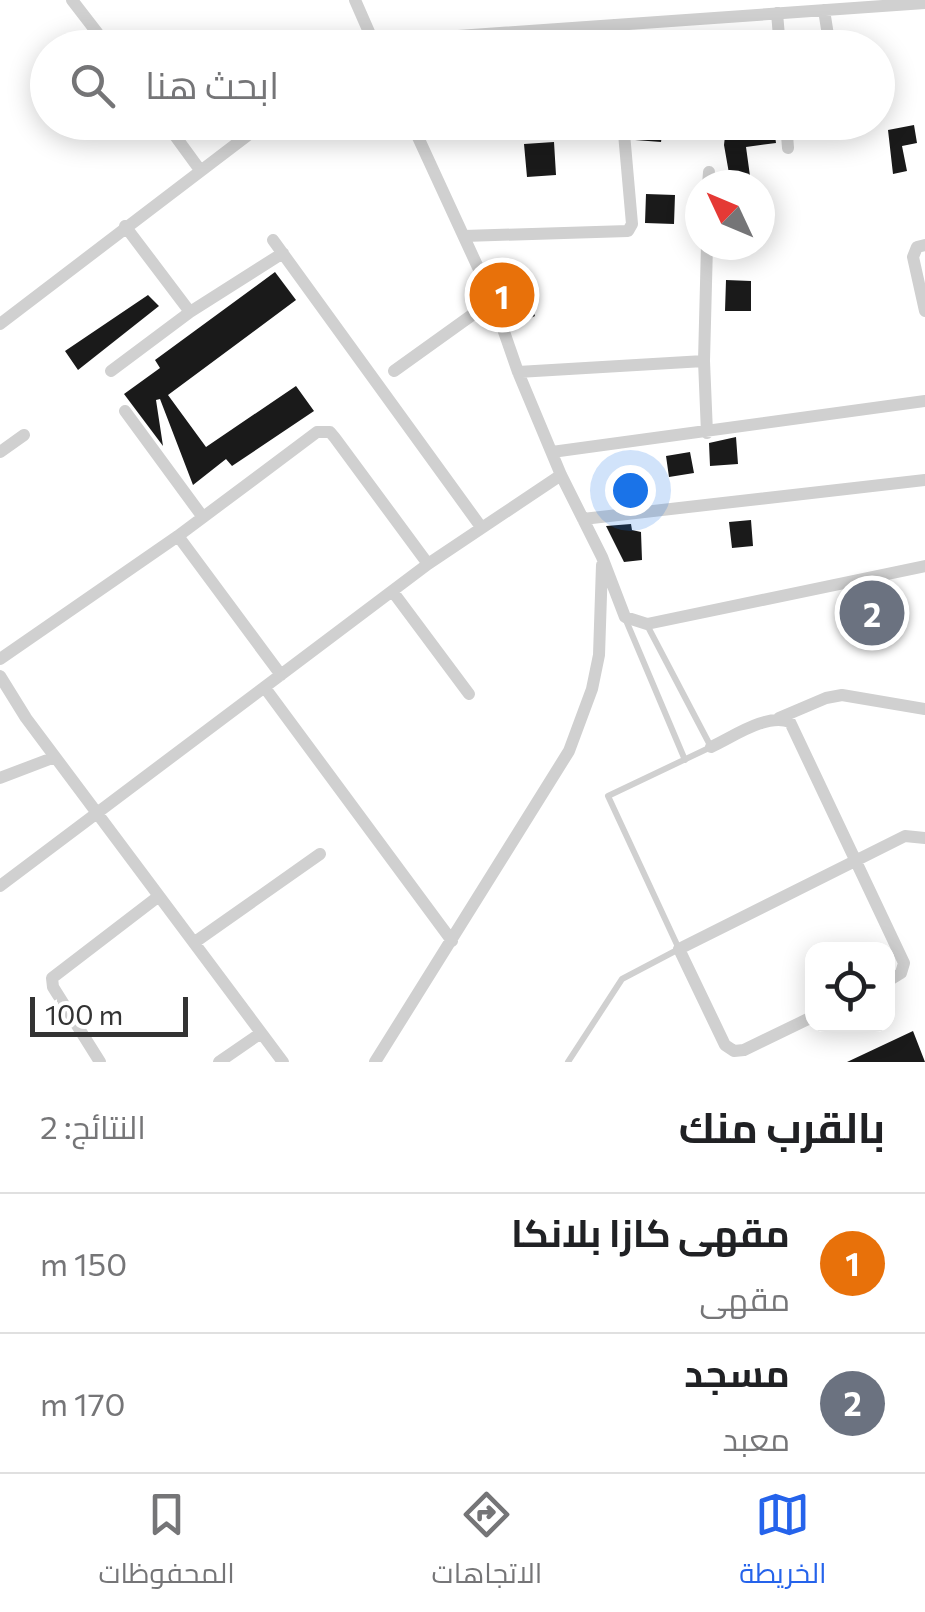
<!DOCTYPE html>
<html lang="ar">
<head>
<meta charset="utf-8">
<style>
  :root { --surface:#fff; --page:#f2f2f2; --text:#202124; --muted:#757577; --line:#e0e0e0; --accent:#2563eb }
  body { margin:0; font-family:Commissioner,Cairo,sans-serif; background:var(--page); color:var(--text); direction:rtl }
  .controls { position:absolute; right:30px; bottom:30px; display:grid; overflow:hidden; border-radius:20px; box-shadow:0 5px 25px #0003 }
  .controls button { width:90px; height:90px; display:grid; place-items:center; padding:0; border:0; border-bottom:2px solid var(--line); background:var(--surface); color:var(--text); font:50px sans-serif }
  .compass { position:absolute; left:685px; top:170px; width:90px; height:90px; border-radius:50%; background:var(--surface); box-shadow:0 5px 25px #0003; rotate:314deg }
  .scale { position:absolute; left:30px; bottom:25px; width:158px; box-sizing:border-box; padding-left:10px; border:5px solid #333; border-top:0; font-size:28px; line-height:35px; white-space:nowrap; color:#333; -webkit-text-stroke:8px #fff; paint-order:stroke }
  .you { position:absolute; left:630px; top:490px; width:35px; height:35px; margin:-25px; border:8px solid #fff; border-radius:50%; background:#1a73e8; box-shadow:0 0 0 15px #1a73e833 }
  .badge { display:grid; place-items:center; width:65px; height:65px; border-radius:50%; background:var(--accent); color:#fff; font-size:32px; font-weight:700 }
  .pin { position:absolute; translate:-50% -50%; border:5px solid #fff; box-shadow:0 2px 10px #0006 }
  .list { margin:0; padding:0; list-style:none }
  h2 { display:flex; justify-content:space-between; align-items:center; height:130px; margin:0; padding:0 40px; font-size:42px }
  h2 small { font-size:32px; font-weight:400; color:var(--muted) }
  .list li { display:grid; grid-template-columns:65px 1fr auto; gap:30px; align-items:center; box-sizing:border-box; height:140px; padding:0 40px; border-top:2px solid var(--line) }
  .list b { display:block; font-size:38px; white-space:nowrap }
  .list p { margin:0; font-size:32px; white-space:nowrap; color:var(--muted) }
  .list em { font-size:32px; font-style:normal; color:var(--muted) }
  .icon { flex:none; width:55px; height:55px; fill:none; stroke:currentColor; stroke-width:2; stroke-linecap:round; stroke-linejoin:round }
  .map { position:relative; flex:none; width:925px; height:1062px; overflow:hidden; direction:ltr }
  .search { position:absolute; background:var(--surface); box-shadow:0 5px 25px #0003; left:30px; right:30px; top:30px; height:110px; display:flex; align-items:center; gap:25px; box-sizing:border-box; padding:0 35px; border-radius:55px; color:var(--muted); font-size:38px }
  .sheet { height:410px; background:var(--surface) }
  nav { display:flex; justify-content:space-around; align-items:center; box-sizing:border-box; height:140px; border-top:2px solid var(--line); background:var(--surface); font-size:28px; color:var(--muted) }
  nav a { display:grid; justify-items:center; gap:5px }
  nav .on { color:var(--accent) }
  .map>svg:first-child { display:block }
  .building { fill:#1a1a1a }
  .lines { fill:none; stroke-linecap:round; stroke-linejoin:round }
  .lane { stroke:#d0d0d0; stroke-width:6 }
  .street { stroke:#d0d0d0; stroke-width:12 }
</style>
</head>
<body>
<div class="map">
<svg width="925" height="1062" viewBox="0 0 925 1062">
  <rect width="100%" height="100%" fill="#fff"/>
  <!-- building -->
  <path class="building" d="M636,122h28l-3,20 -26,-2z
    M755,122h18l3,21 -30,4 4,29 -20,3 -6,-34 2,-18 30,3z
    M914,125l3,18 -15,3 5,25 -14,3 -5,-44z
    M554,142l2,33 -29,2 -3,-33z
    M646,194l29,1 -1,29 -29,-1z
    M513,263l22,53 -22,10 -21,-53z
    M275,272l21,28 -128,95 38,52 90,-61 18,25 -82,55 -6,-7 -33,26 -33,-86 -4,1 7,46 -39,-52 36,-26 -5,-8z
    M726,280l25,1v30h-26z
    M148,295l11,11 -81,64 -13,-19z
    M736,437l2,27 -28,2 -1,-23z
    M690,452l4,21 -25,4 -3,-21z
    M751,520l2,26 -21,2 -3,-26z
    M631,524l1,6 9,2 1,28 -18,2 -18,-36z
    M913,1031l12,31h-78z"/>
  <g class="lines">
    <!-- lane -->
    <path class="lane" d="M625,618l60,142
      M568,1062l54,-83 57,-30 -71,-153 103,-49 -64,-122"/>
    <!-- street -->
    <path class="street" d="M72,0l37,48
      M355,0l21,48
      M824,10l6,38
      M777,13l3,35
      M614,25l2,23
      M367,48l7,-6 551,-39
      M165,122l35,48
      M411,122l82,178 25,72 43,103 41,82 23,60 22,7 278,-58
      M786,122l2,26
      M840,122l1,9
      M708,185l1,-13
      M125,226l65,86
      M464,236l164,-5 4,-7 -9,-102
      M273,240l208,287
      M925,245l-8,2 -4,10 12,54
      M0,324l265,-202
      M111,371l79,-59 93,-59
      M394,371l99,-71
      M518,372l186,-11
      M125,411l77,105
      M707,433l-3,-72 3,-116
      M0,452l24,-17
      M552,452l373,-51
      M583,519l342,-39
      M178,536l103,139
      M393,592l76,102
      M0,659l178,-123 139,-104h13l5,6 93,126
      M0,676l26,42 257,344
      M265,688l187,253
      M779,718l47,-20 16,-3 83,14
      M711,747c22,-10 55,-34 79,-25l114,241 -3,10 -13,8
      M0,778l55,-21
      M0,886l428,-322 133,-89
      M195,942l125,-88
      M812,1017l-68,33 -10,1 -9,-6 -46,-96 226,-113 20,2
      M100,1062l-47,-75 -1,-9 107,-82
      M219,1062l42,-29
      M375,1062l194,-311 23,-62 7,-34 3,-90"/>
  </g>
</svg>
<div class="controls">
<button><svg class="icon" aria-label="locate" viewBox="0 0 24 24"><circle cx="12" cy="12" r="6"/><path d="M12 2v4M12 18v4M2 12h4M18 12h4"/></svg></button>
</div>
<svg class="compass" viewBox="-18 -18 36 36"><path d="M0-13l5 13h-10z" fill="#e53935"/><path d="M0 13l5-13h-10z" fill="#757577"/></svg>
<div class="scale">100 m</div>
<div class="you"></div>
<div class="pin badge" style="left:502px;top:295px;background:#e8710a">1</div>
<div class="pin badge" style="left:872px;top:613px;background:#6b7280">2</div>
<div class="search"><svg class="icon" aria-label="search" viewBox="0 0 24 24"><circle cx="10" cy="10" r="6"/><path d="M15 15l6 6"/></svg>ابحث هنا</div>
</div>
<section class="sheet">
<h2>بالقرب منك<small>النتائج: 2</small></h2>
<ul class="list">
<li><span class="badge" style="background:#e8710a">1</span><div><b>مقهى كازا بلانكا</b><p>مقهى</p></div><em>150 m</em></li>
<li><span class="badge" style="background:#6b7280">2</span><div><b>مسجد</b><p>معبد</p></div><em>170 m</em></li>
</ul>
</section>
<nav>
<a class="on"><svg class="icon" aria-label="map" viewBox="0 0 24 24"><path d="M3 6l6-2 6 2 6-2v14l-6 2-6-2-6 2zM9 4v14M15 6v14"/></svg>الخريطة</a>
<a><svg class="icon" aria-label="directions" viewBox="0 0 24 24"><path d="M12 3l9 9-9 9-9-9zM9 14v-3h6M13 9l2 2-2 2"/></svg>الاتجاهات</a>
<a><svg class="icon" aria-label="saved" viewBox="0 0 24 24"><path d="M7 4h10v16l-5-4-5 4z"/></svg>المحفوظات</a>
</nav>
</body>
</html>
